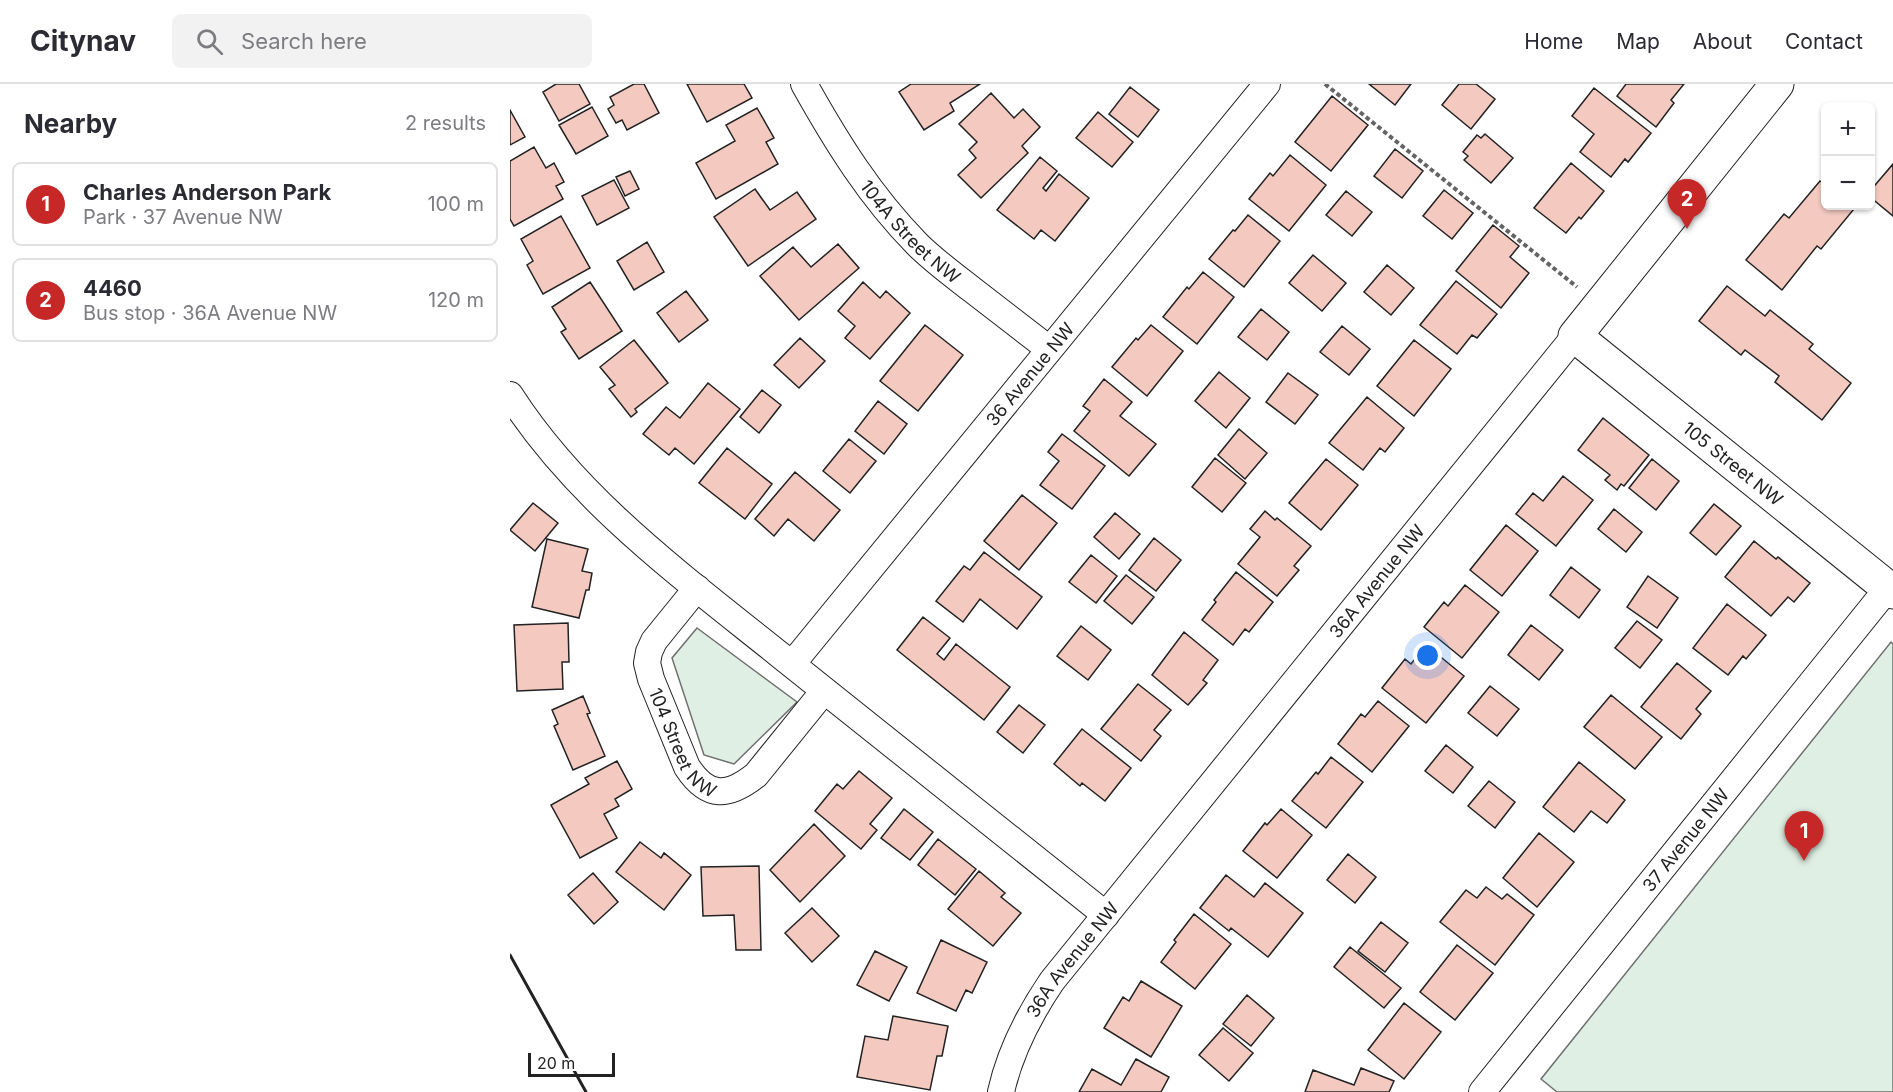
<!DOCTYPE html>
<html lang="en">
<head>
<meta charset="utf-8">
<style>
  :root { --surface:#fff; --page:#f2f2f3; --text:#2b2b33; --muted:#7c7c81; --line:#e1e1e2; --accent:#c62828 }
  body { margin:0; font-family:Inter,sans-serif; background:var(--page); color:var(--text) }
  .controls { position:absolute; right:18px; top:18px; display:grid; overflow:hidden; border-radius:9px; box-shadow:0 2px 4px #0004 }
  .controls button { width:54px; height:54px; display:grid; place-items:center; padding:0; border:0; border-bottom:2px solid var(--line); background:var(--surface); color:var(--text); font:30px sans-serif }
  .scale { position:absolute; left:18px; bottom:15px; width:87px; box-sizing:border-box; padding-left:6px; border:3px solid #222; border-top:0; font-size:16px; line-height:21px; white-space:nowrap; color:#222; -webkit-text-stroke:4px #fff; paint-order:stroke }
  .you { position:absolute; left:918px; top:572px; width:21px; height:21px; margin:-15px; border:4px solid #fff; border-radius:50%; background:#1a73e8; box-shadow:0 0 0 9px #1a73e833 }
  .badge { display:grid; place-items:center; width:39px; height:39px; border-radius:50%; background:var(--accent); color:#fff; font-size:20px; font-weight:700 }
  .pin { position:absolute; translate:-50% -50px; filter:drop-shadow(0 2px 3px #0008) }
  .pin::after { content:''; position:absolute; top:32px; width:21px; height:18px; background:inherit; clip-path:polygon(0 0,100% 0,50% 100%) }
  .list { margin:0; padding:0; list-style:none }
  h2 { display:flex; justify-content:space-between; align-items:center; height:78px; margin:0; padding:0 24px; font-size:26px }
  h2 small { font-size:20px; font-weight:400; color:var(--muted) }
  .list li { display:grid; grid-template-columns:39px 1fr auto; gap:18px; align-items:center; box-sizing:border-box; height:84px; margin:0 12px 12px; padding:0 12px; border:2px solid var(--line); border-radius:9px }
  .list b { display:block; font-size:22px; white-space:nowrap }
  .list p { margin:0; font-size:20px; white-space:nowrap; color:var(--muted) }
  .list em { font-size:20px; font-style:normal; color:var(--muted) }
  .icon { flex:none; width:33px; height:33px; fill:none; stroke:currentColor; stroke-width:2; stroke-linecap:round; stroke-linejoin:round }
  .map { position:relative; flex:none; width:1383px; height:1008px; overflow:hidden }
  header { display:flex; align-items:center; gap:36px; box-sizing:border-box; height:84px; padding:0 30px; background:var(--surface); border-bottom:2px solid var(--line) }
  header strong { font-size:28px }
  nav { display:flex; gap:33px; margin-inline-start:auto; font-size:21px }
  .search { width:420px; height:54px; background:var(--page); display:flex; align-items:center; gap:15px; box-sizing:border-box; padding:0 21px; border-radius:9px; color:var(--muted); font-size:22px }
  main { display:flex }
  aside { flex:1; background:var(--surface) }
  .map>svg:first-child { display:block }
  .green { fill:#e0efe3; stroke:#6f6f6f; stroke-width:1.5 }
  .building { fill:#f3c9c0; stroke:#222; stroke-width:1.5 }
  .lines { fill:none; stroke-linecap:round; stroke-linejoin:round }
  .street-casing { stroke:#222; stroke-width:28 }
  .secondary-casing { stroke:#222; stroke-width:35 }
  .path { stroke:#646464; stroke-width:4; stroke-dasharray:4.5 3; stroke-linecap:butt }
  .street { stroke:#fff; stroke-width:26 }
  .secondary { stroke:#fff; stroke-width:33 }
  .wall { stroke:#222; stroke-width:3 }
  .labels { text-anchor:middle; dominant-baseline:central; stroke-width:4.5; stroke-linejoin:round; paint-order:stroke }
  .street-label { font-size:18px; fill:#222; stroke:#fff }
</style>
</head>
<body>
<header>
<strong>Citynav</strong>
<div class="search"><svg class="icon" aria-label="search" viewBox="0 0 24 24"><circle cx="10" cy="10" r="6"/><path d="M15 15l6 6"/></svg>Search here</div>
<nav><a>Home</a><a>Map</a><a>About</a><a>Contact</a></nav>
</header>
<main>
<aside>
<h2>Nearby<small>2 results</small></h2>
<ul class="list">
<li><span class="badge">1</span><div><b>Charles Anderson Park</b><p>Park · 37 Avenue NW</p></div><em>100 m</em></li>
<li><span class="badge">2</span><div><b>4460</b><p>Bus stop · 36A Avenue NW</p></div><em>120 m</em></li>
</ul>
</aside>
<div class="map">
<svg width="1383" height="1008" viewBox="0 0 1383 1008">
  <rect width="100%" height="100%" fill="#fff"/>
  <!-- green -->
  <path class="green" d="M187,544l100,74 -63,62 -30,-9 -32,-97z
    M1381,558l2,2v448h-336l-16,-13z"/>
  <!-- building -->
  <path class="building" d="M46,0h23l11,20 -31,17 -16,-29z
    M124,0h10l15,29 -32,17 -5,-10 -6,3 -8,-14 6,-4 -4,-8z
    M177,0h57l8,14 -45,24z
    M401,0h69l-30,19 4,8 -30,19 -25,-38z
    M859,0h42l-16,21z
    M949,0h17l19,15 -24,30 -29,-24z
    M1116,0h58l-13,16 3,3 -18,24 -39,-31z
    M620,3l29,23 -21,27 -29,-23z
    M1084,4l57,45 -23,29 -3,-3 -14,18 -31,-25 14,-18 -22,-18z
    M481,9l23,25 9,-9 17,18 -18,19 6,7 -47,45 -23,-23 18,-17 -7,-8 8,-8 -18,-18z
    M822,12l36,29 -37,46 -36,-29z
    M82,23l16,29 -32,18 -17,-29z
    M247,24l17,30 -8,4 12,22 -62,35 -20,-36 39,-22 -9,-16z
    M0,26l15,27 -15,8z
    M588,28l35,30 -21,25 -36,-29z
    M975,50l28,24 -22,25 -27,-23 4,-4 -5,-4 14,-17 4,3z
    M24,63l12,21 8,-5 10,19 -8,4 7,13 -49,27 -4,-7v-58z
    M885,65l28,22 -21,27 -28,-22z
    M780,71l36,30 -37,46 -40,-32 21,-26 3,3z
    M530,73l17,14 -14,17 3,3 13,-17 30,24 -34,43 -14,-11 -7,9 -37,-29z
    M1061,79l33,28 -23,28 -2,-2 -13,16 -32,-25z
    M1383,80v52l-23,-19v-6z
    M120,87l9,18 -14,7 -9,-19z
    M104,96l15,28 -32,17 -15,-29z
    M1310,97l6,4v21h24l4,3 -33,40 -4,-3 -35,44 -36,-30 38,-46 5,4z
    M245,105l15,21 27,-18 19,27 -68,47 -34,-49z
    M934,106l29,23 -21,26 -29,-23z
    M836,107l26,21 -20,24 -26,-21z
    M738,131l32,26 -36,46 -35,-28 24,-29 2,1z
    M51,132l29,52 -47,26 -16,-29 6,-4 -12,-22z
    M983,141l26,21 -9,11 19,16 -28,35 -45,-37z
    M137,158l17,30 -30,18 -17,-29z
    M328,160l21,24 -60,52 -39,-44 33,-29 18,20z
    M803,171l33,28 -24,28 -33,-28z
    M877,181l27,23 -23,27 -27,-23z
    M693,188l31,25 -37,47 -34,-27 24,-30 2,2z
    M946,197l41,33 -20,24 -5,-3 -15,19 -37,-29z
    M80,198l32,49 -43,28 -18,-27 5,-3 -14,-22z
    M353,198l17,16 6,-7 24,22 -40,46 -25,-21 10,-12 -17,-15z
    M1217,202l38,30 5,-6 43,34 -4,5 42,34 -29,37 -47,-38 4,-6 -34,-26 -4,5 -42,-34z
    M176,207l22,29 -29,22 -22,-29z
    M751,225l28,23 -22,28 -29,-23z
    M415,241l38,30 -45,56 -38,-30z
    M641,241l32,26 -36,45 -35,-29 24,-29 2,2z
    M832,242l28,23 -21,26 -29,-23z
    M290,254l25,23 -26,27 -25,-23z
    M124,256l34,43 -33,26 2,3 -6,5 -22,-28 6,-4 -15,-18z
    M904,256l37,29 -37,47 -37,-30z
    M709,288l31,26 -24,30 -31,-27z
    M778,289l30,22 -23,29 -29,-22z
    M594,295l28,23 -12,14 36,28 -27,32 -55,-45 16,-20 -7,-5z
    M198,299l32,26 -46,55 -19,-16 -6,7 -26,-21 23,-27 14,11z
    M252,306l19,15 -22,28 -19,-16z
    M857,313l37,31 -19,24 -5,-4 -17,22 -34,-27z
    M368,317l29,23 -23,30 -29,-23z
    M1093,334l46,37 -25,31 -3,-2 -4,6 -12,-10 5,-5 -32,-25z
    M729,345l28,24 -22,26 -27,-24z
    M552,350l43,32 -33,43 -32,-24 19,-24 -11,-9z
    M339,355l27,22 -26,32 -27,-22z
    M217,364l45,36 -27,35 -46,-36z
    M705,374l31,25 -24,29 -30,-25z
    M816,375l32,26 -37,45 -32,-27z
    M1142,375l27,22 -23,29 -27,-22z
    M285,388l45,38 -26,31 -26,-22 -14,17 -19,-17z
    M1053,392l30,24 -37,46 -40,-32 17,-21 10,8z
    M512,411l35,28 -38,47 -35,-29z
    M23,419l25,20 -23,28 -25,-21z
    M1204,420l27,22 -25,29 -26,-22z
    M1104,425l28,23 -16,20 -28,-23z
    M755,427l10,9 2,-2 34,28 -17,20 5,4 -22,26 -39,-32 22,-27 -10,-8z
    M605,429l25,21 -21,25 -25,-22z
    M996,441l32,26 -36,45 -32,-26z
    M644,454l27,22 -25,31 -27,-21z
    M37,455l41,10 -6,22 10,2 -3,17h-3l-7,28 -47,-11z
    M1244,457l22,18 2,-2 32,26 -16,19 -6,-5 -17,19 -46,-39z
    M474,468l58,45 -25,32 -37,-30 -17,23 -27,-21 28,-35 6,4z
    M581,471l26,21 -21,27 -27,-21z
    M1061,483l29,23 -21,28 -29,-23z
    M726,488l37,30 -24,30 -4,-3 -12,16 -31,-25 14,-18 -2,-2z
    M616,491l28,22 -22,27 -28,-23z
    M1138,492l30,22 -21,30 -30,-21z
    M955,501l34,27 -37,46 -38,-31 20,-25 4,4z
    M1217,520l39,31 -20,24 -3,-3 -15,19 -35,-27z
    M413,533l27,21 -13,16 7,6 12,-16 54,43 -26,33 -87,-70z
    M1127,537l25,19 -22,28 -25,-20z
    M58,539l1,39h-7l1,27 -46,2 -3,-66z
    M1021,541l32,25 -24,30 -31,-25z
    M571,542l30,24 -23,30 -31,-24z
    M674,548l34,28 -15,20 4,3 -19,22 -36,-30z
    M916,561l38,31 -38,47 -44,-35 23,-29 6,5z
    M1167,579l34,28 -15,18 5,5 -20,25 -40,-32z
    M628,600l33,26 -17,20 7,6 -20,25 -40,-32z
    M980,602l29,23 -22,27 -29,-23z
    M1101,611l51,42 -27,32 -51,-42z
    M73,612l7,17 -3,1 18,42 -32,14 -19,-44 4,-2 -6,-14z
    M868,617l31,25 -37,46 -34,-28 23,-30 4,3z
    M509,621l26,20 -22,28 -26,-21z
    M572,645l49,39 -26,33 -23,-18 -2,3 -26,-22z
    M936,661l27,22 -20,26 -28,-22z
    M821,673l32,25 -37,46 -34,-27 24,-29 2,2z
    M107,677l15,28 -17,10 4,7 -15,8 13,24 -37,20 -29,-53 38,-21 -4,-6z
    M1069,678l46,38 -18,23 -16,-12 -17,21 -31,-25z
    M349,687l33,27 -22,26 7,6 -16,19 -46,-38 22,-27 6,5z
    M979,697l26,21 -20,26 -27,-22z
    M394,725l29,23 -23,28 -29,-22z
    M771,725l31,26 -35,43 -34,-27 22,-28 2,2z
    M304,740l31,32 -45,46 -30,-32z
    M1029,749l35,29 -37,45 -34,-29z
    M428,755l38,30 -21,26 -37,-30z
    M130,758l21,16 3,-5 27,22 -27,35 -48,-38z
    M838,770l28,23 -21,26 -28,-23z
    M249,782l2,84h-25l-2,-35 -31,1 -2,-49z
    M469,787l26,22 -4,4 20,16 -28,33 -45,-37z
    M83,789l25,29 -24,22 -26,-29z
    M716,791l28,22 11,-14 38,30 -35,44 -37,-29 -2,3 -29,-23z
    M976,803l16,12 5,-5 27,21 -39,50 -55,-43 26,-32 11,8z
    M302,824l27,28 -27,26 -27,-29z
    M684,830l37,30 -36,45 -34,-27 15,-20 -2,-2z
    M871,838l27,21 -23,29 -27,-21z
    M431,856l46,22 -15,31 -6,-3 -10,21 -39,-18z
    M947,861l36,28 -38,47 -35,-28z
    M840,863l51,41 -17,20 -50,-41z
    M365,867l32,16 -18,34 -32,-16z
    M631,897l41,25 -31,51 -47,-29 19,-31 6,4z
    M737,911l27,23 -23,28 -28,-22z
    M894,919l37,29 -37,47 -36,-29z
    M383,932l55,10 -6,30h-5l-7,34 -73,-13 8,-41 23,4z
    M713,944l30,25 -24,28 -30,-26z
    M626,975l33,18 -8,15h-82l13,-23 29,16z
    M851,984l33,13 -5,11h-84l8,-22 41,15z"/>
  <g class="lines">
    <!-- street casing -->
    <g class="street-casing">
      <g id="street">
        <path id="s1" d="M294,0c33,59 66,112 113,160 16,16 35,30 53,44 26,20 53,41 79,61"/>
        <path d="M0,311c68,106 173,182 270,260 108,87 217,173 326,260"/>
        <path id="s2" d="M187,504l-43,53 -5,11 -2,11 4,16 36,88c21,32 41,30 69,8l68,-84"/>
        <path id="s3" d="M282,580l475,-580"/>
        <path id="s4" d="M491,1008c9,-41 28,-77 51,-111l523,-645"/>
        <path id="s5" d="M972,1008l406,-504"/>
      </g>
    </g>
    <!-- secondary casing -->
    <g class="secondary-casing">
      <g id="secondary">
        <path id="s6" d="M1267,0l-202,252 318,256"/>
      </g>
    </g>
    <!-- path -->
    <path class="path" d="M815,0l252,203"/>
    <!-- street -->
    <use href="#street" class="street"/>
    <!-- secondary -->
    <use href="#secondary" class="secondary"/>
    <!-- wall -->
    <path class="wall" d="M0,871l76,137"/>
  </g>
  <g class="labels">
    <!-- street labels -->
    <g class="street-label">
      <text stroke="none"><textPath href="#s1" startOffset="183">104A Street NW</textPath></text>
      <text stroke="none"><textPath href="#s3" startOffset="375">36 Avenue NW</textPath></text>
      <text stroke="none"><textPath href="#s6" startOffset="526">105 Street NW</textPath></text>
      <text stroke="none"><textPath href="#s4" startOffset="638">36A Avenue NW</textPath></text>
      <text stroke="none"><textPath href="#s2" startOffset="180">104 Street NW</textPath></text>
      <text stroke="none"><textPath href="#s5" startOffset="324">37 Avenue NW</textPath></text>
      <text stroke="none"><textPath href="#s4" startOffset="152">36A Avenue NW</textPath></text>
    </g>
  </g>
</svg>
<div class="controls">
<button>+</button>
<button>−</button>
</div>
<div class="scale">20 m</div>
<div class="you"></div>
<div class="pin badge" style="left:1294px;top:777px">1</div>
<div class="pin badge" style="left:1177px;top:145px">2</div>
</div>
</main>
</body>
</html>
